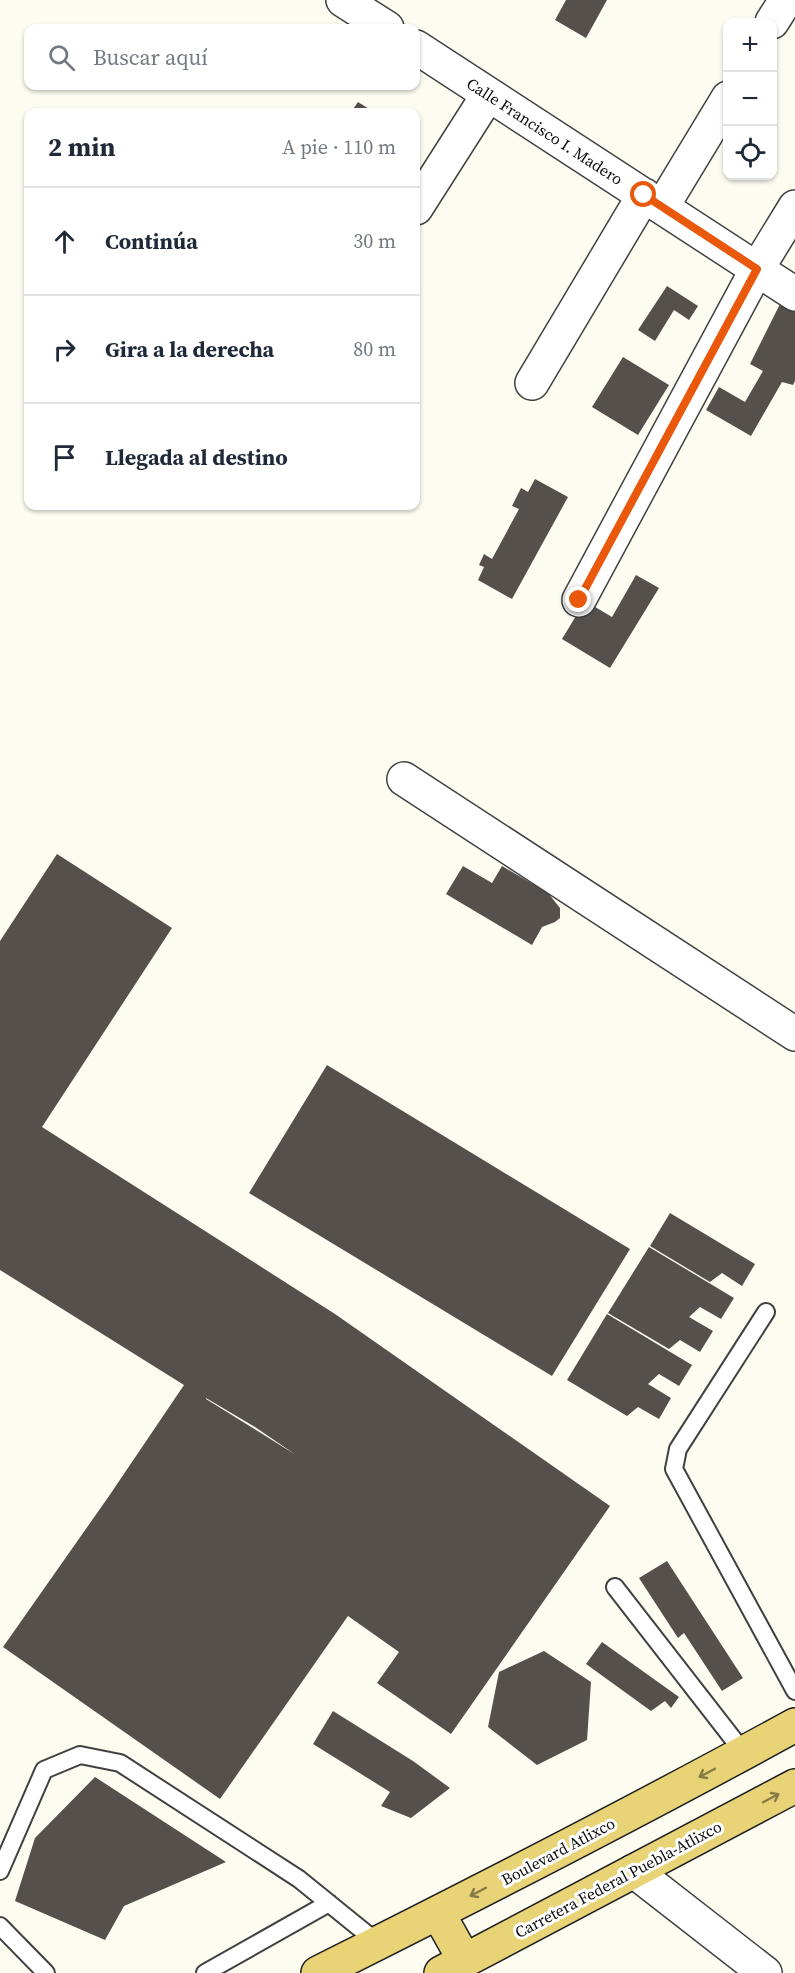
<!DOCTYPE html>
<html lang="es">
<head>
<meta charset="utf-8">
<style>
  :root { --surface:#fff; --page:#f2f2f3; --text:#1f2937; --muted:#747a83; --line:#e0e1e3 }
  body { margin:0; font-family:"Source Serif 4",serif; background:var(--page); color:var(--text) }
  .controls { position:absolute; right:18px; top:18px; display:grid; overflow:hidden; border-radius:12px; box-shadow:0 2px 4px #0004 }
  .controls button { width:54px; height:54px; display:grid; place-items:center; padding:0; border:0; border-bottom:2px solid var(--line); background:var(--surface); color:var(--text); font:30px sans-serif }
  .stop { position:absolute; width:18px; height:18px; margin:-14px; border:4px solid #ea580c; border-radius:50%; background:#fff }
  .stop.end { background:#ea580c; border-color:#fff; box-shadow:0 2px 6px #0008 }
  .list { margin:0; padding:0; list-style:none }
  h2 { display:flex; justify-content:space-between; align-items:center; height:78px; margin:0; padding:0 24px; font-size:26px }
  h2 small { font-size:20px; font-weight:400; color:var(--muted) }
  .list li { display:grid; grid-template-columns:39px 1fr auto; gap:18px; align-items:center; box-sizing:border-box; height:108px; padding:0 24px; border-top:2px solid var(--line) }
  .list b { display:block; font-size:22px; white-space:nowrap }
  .list em { font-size:20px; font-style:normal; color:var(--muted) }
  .icon { flex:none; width:33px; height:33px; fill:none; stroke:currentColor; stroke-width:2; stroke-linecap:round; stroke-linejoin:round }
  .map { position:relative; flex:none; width:795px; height:1973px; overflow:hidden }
  .search { position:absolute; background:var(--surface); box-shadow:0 2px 4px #0004; left:24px; top:24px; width:396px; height:66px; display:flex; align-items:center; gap:15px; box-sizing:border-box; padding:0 21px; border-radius:12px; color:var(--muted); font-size:22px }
  .panel { position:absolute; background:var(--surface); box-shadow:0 2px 4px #0004; left:24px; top:108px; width:396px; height:402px; border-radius:12px }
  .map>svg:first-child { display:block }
  .building { fill:#56504c; fill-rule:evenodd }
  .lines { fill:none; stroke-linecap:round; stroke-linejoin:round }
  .service-casing { stroke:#414141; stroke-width:20 }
  .minor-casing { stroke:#414141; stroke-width:36 }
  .primary-casing { stroke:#1f1f1f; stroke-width:36 }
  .service { stroke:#fff; stroke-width:16 }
  .minor { stroke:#fff; stroke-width:33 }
  .primary { stroke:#e8d476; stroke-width:33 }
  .oneway { stroke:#867b47 }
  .route { stroke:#ea580c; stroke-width:8 }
  .labels { text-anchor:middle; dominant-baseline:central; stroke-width:6; stroke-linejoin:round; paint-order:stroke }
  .street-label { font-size:16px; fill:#0e0e0e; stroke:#fff }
</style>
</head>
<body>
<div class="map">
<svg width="795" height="1973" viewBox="0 0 795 1973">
  <rect width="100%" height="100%" fill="#fdfcf1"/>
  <!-- building -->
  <path class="building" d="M566,0h41l-21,38 -31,-18z
    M358,102l16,10h-23z
    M667,286l31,20 -9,14 -15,-10 -19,31 -17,-11z
    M782,300l13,6v75l-2,4 -11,-3 -31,54 -45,-26 13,-23 26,15 18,-31 -13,-7z
    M623,357l46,28 -31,50 -46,-28z
    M535,479l33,18 -56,102 -34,-19 6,-13 -5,-2 5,-11 8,5 27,-50 -7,-3 9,-18 7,4z
    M636,575l23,13 -49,80 -48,-29 23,-38 27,16z
    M57,854l115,74 -130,199 293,187 275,192 -159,228 -74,-51 22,-31 -51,-36 -128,183 -217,-152 106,-151 75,-111 -184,-115v-329zM206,1398l49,29 41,28 -90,-56z
    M463,866l29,17 10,-17 46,27 12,15v10l-5,4 -13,5 -10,18 -86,-51z
    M327,1065l303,184 -78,127 -303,-183z
    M670,1213l85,51 -13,22 -20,-13 -12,9 -60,-36z
    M649,1247l85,51 -13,21 -21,-12 -11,10 24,14 -13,21 -20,-12 -11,9 -61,-36z
    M607,1314l85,51 -13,21 -20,-12 -11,10 23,14 -12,21 -21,-12 -11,9 -60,-36z
    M667,1561l76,117 -21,13 -38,-58 -6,5 -39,-60z
    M602,1642l77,55 -8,11 -6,-7 -14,10 -65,-47z
    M544,1651l47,31 -4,58 -50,25 -49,-38 11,-55z
    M333,1711l80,50 37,27 -39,30 -30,-12 9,-14 -77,-48z
    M95,1777l131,85 -102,44 -19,34 -90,-39 20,-63z"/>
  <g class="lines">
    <!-- service casing -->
    <g class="service-casing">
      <path id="service" d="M766,1312l-88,137 -4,20 121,222
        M615,1587l129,166
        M0,1871l44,-101 36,-15 40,8 179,116 79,64
        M0,1926l46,47
        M205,1973l124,-70"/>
    </g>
    <!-- minor casing -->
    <g class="minor-casing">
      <path id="minor" d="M343,0l44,28
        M772,22l14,-22
        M416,47l379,247
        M662,207l66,-109
        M416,208l72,-113
        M532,383l112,-188
        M579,600l178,-331 38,-62
        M404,779l391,255
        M634,1871l131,102"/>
    </g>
    <!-- primary casing -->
    <g class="primary-casing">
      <path id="primary" d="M438,1913l27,48
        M318,1973c160,-80 320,-162 477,-248
        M441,1973l354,-187"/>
    </g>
    <!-- service -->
    <use href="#service" class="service"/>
    <!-- minor -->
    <use href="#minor" class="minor"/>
    <!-- primary -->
    <use href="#primary" class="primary"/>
  </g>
  <!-- one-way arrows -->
  <defs><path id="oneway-shaft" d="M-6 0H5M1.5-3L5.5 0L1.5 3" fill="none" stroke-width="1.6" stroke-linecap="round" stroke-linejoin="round" transform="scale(1.5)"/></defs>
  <g class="oneway">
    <use href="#oneway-shaft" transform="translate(707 1773) rotate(152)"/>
    <use href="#oneway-shaft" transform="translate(771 1798) rotate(-28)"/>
    <use href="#oneway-shaft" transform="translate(478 1892) rotate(152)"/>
  </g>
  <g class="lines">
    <!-- route -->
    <path class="route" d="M579,600l178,-331 -113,-74"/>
  </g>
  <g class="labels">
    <!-- street labels -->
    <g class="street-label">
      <text transform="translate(545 131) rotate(33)">Calle Francisco I. Madero</text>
      <text transform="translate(558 1851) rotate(-28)">Boulevard Atlixco</text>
      <text transform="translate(618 1879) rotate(-28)">Carretera Federal Puebla-Atlixco</text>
    </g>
  </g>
</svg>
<div class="controls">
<button>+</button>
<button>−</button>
<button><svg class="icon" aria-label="locate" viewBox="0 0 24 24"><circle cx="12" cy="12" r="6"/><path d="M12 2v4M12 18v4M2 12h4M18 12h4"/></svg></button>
</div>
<div class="stop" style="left:644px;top:195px"></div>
<div class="stop end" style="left:579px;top:600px"></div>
<div class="search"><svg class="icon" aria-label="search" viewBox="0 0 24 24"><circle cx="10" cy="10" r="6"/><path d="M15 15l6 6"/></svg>Buscar aquí</div>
<section class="panel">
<h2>2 min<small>A pie · 110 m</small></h2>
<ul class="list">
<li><svg class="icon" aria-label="ahead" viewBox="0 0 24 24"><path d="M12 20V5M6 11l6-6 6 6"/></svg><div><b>Continúa</b></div><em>30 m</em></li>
<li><svg class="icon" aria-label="right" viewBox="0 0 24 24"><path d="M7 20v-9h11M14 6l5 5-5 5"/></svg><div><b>Gira a la derecha</b></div><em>80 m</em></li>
<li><svg class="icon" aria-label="arrive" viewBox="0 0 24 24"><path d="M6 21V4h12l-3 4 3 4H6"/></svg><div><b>Llegada al destino</b></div></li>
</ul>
</section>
</div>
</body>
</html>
